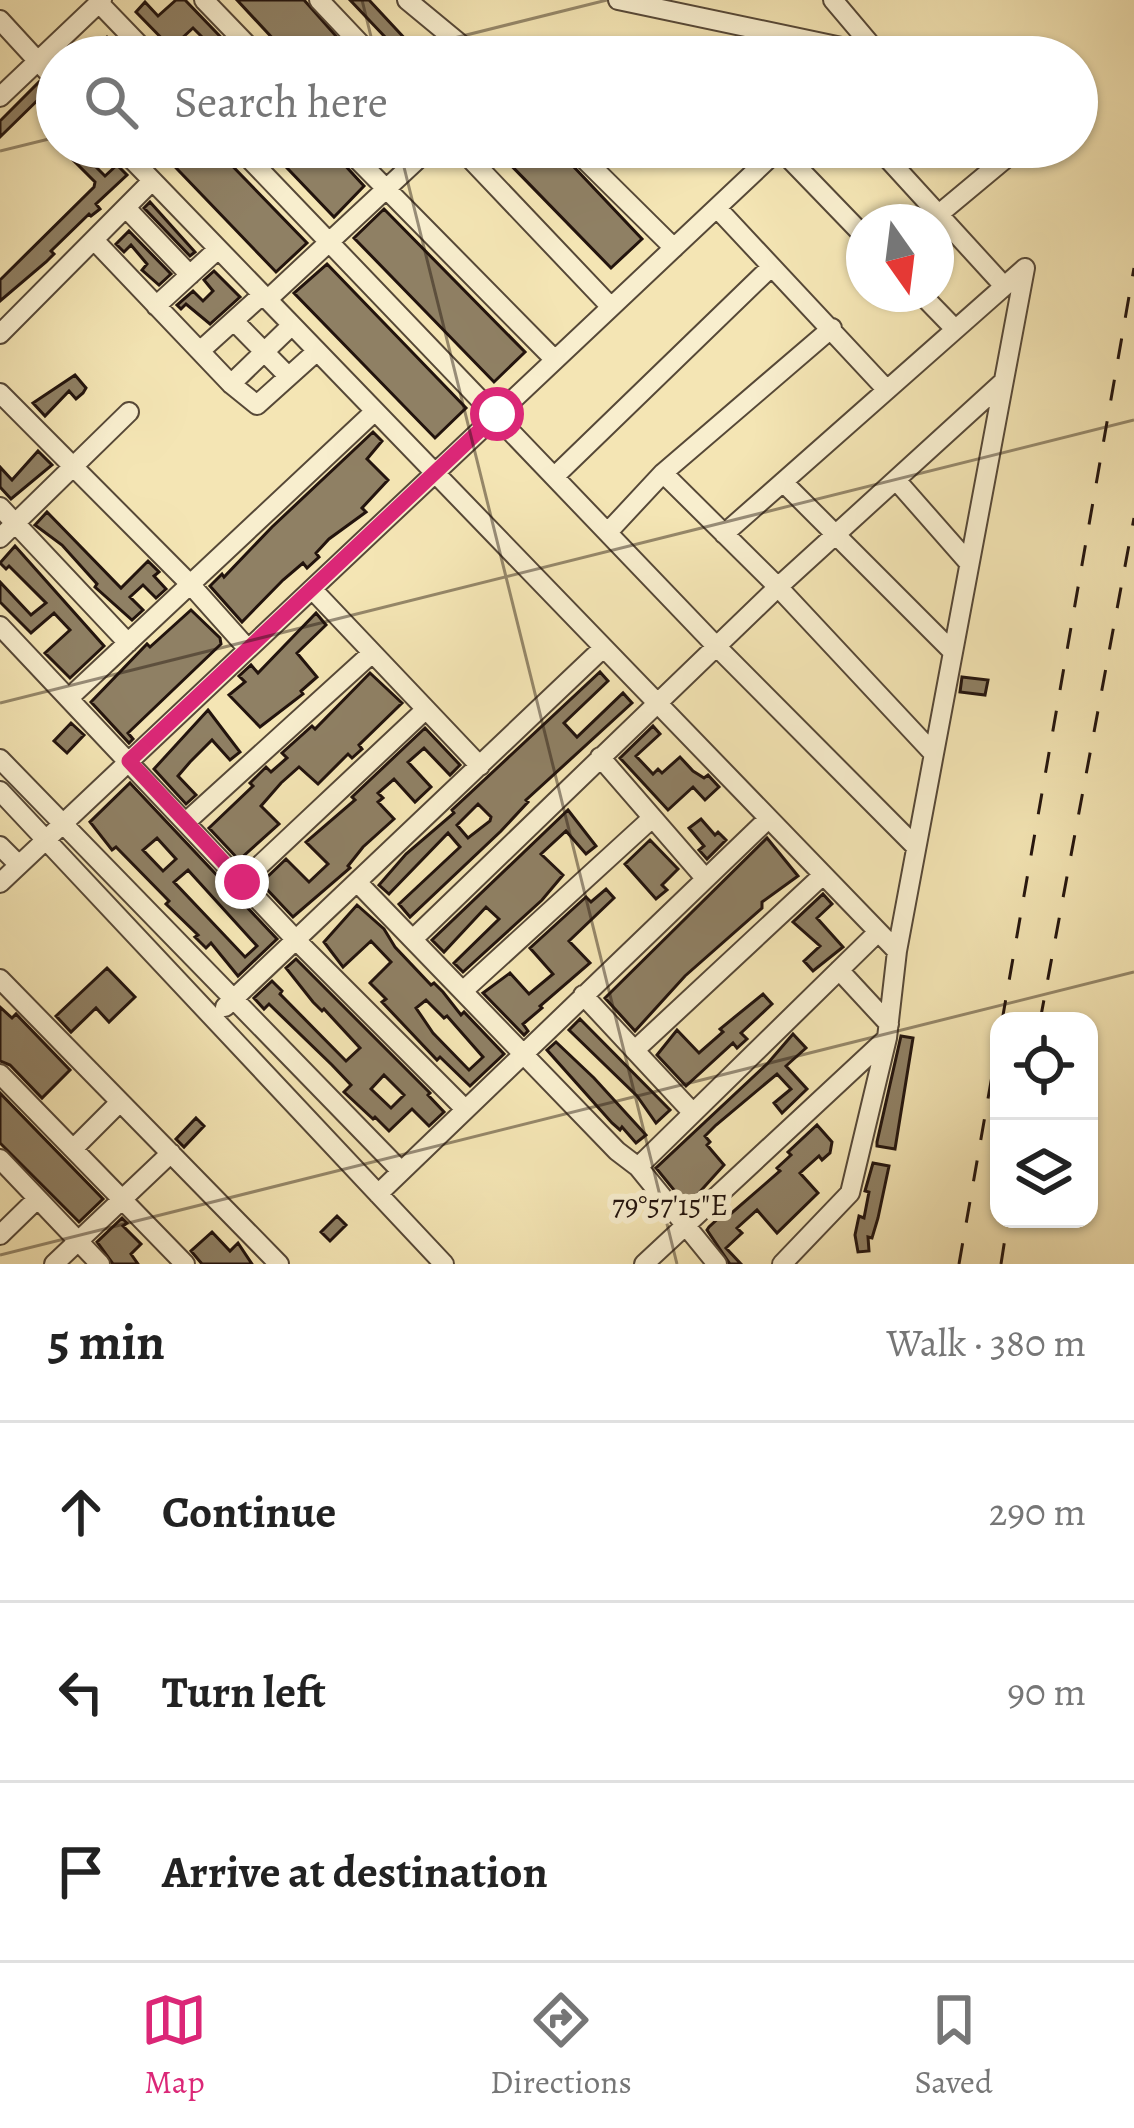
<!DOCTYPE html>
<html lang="en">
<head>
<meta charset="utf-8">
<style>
  :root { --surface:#fff; --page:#f2f2f2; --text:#222; --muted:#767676; --line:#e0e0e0; --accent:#db2777 }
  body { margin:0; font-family:Alegreya,serif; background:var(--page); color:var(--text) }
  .controls { position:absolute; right:36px; bottom:36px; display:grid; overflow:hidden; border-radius:24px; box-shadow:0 3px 9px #0004 }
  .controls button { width:108px; height:108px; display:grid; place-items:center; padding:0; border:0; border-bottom:3px solid var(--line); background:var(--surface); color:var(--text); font:60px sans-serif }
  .compass { position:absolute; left:846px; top:204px; width:108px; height:108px; border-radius:50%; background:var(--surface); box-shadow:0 3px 9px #0004; rotate:166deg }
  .stop { position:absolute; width:36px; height:36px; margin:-27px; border:9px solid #db2777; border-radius:50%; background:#fff }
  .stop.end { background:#db2777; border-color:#fff; box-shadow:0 3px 12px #0008 }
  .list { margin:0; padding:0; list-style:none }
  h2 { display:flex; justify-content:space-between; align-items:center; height:156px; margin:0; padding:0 48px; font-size:51px }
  h2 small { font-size:39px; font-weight:400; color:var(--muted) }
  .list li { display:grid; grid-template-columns:78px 1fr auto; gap:36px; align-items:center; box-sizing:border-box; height:180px; padding:0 48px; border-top:3px solid var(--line) }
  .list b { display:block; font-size:45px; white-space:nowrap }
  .list em { font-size:39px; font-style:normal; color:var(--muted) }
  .icon { flex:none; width:66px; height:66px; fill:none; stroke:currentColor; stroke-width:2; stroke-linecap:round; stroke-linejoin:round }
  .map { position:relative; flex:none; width:1134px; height:1264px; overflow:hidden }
  .search { position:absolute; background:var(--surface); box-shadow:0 3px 9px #0004; left:36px; right:36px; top:36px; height:132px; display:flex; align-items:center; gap:30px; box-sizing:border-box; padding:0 42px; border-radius:66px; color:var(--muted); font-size:45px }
  .sheet { height:696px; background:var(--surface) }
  nav { display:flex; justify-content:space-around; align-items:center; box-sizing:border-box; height:168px; border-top:3px solid var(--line); background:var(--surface); font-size:33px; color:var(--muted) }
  nav a { display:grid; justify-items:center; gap:6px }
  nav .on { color:var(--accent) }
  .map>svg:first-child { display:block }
  .building { fill:#8f8064; stroke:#22130d; stroke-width:3; fill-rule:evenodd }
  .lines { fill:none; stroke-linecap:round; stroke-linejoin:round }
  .minor-casing { stroke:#564837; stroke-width:22 }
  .minor { stroke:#f8eece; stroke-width:18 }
  .rail { stroke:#22130d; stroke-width:3; stroke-dasharray:21 21; stroke-linecap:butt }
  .route { stroke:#db2777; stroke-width:15 }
  .ticks { fill:none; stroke:#22130d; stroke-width:3; stroke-opacity:0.45 }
  .ticks-label { font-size:30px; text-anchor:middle; fill:#22130d; stroke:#f8eece; stroke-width:12; stroke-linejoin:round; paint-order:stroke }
</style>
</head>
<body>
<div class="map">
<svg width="1134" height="1264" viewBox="0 0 1134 1264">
  <rect width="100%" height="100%" fill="#f4e5b4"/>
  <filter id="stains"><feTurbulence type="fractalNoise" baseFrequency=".00167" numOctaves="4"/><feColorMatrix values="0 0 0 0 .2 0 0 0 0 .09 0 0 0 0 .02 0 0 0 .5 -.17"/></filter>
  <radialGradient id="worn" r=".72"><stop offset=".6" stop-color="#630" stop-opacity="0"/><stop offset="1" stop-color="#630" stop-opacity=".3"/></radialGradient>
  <!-- building -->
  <path class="building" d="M176,0h9l55,57h-18l-29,-29 -13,12 16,17h-16l-44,-45 9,-10 13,14z
    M237,0h67l48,54 -20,3 -8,-9 -11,9h-23z
    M350,0h19l53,57h-18z
    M107,37l21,20h-40z
    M39,82l8,9 -47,46v-16z
    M60,147h16l29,29 12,-11 10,10 -31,29 4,5 -9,7 -2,-2 -38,37 3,3 -8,8 -46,39v-21l94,-93 1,-5z
    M156,147h19l16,15 15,-15h8l93,96 -31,29z
    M267,147h61l36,39 -30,31z
    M506,147h7l11,11 12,-11h19l87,92 -31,29 -112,-115z
    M150,202l45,50 -5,4 -46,-48z
    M384,209l141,143 -31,30 -140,-144z
    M129,231l42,43 -12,11 -17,-15 5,-6 -16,-19 -7,7 -8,-8z
    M327,264l139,144 -31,30 -141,-145z
    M214,271l26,26 -30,27 -24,-20 -5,5 -4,-4 16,-14 10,10 10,-10 -9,-11z
    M75,375l11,13 -3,5 -7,6 -7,-8 -24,25 -12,-13z
    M373,432l9,9 -15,18 21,21 -26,28 4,4 -37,27 -13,14 3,4 -12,11 -4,-5 -20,17 -41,42 -32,-36 12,-12 2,3 48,-50z
    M38,451l14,14 -41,34 -11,-12v-20l12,13z
    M47,512l74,76 27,-27 11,11 -5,4 12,13 -10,9 -13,-13 -13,12 13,13 -11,10 -37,-33 2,-3 -35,-39 -27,-20z
    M15,546l89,100 -34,32 -25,-25 25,-23 -16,-17 -23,20 -31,-31v-20l31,33 15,-12 -37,-37 -3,3 -6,-6z
    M191,610l29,28 1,6 -93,89 5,6 -4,4 -38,-41 56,-58 3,3z
    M316,613l10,12 -29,28 20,24 -16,14 2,3 -43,33 -31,-32 16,-13 -6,-6 12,-11 7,8z
    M600,672l8,9 -44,42 13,14 46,-44 9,10 -106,97 2,2 -27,29 -91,86 -11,-13 61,-57 -12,-14 -59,61 -10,-9 27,-31 48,-41 -2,-3zM478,804l13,13 -1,4 -22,17 -11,-13z
    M370,673l32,30 -43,42 3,4 -10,9 -4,-4 -30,30 -19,-17 -18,16 -20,23 18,18 -40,36 -30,-32 44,-42 -3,-3 16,-16 5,5 16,-14 -5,-5 30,-27 3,3z
    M962,677l26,3 -3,15 -25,-3z
    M208,710l32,42 -10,8 -18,-20 -22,22 -12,14 18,19 -10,9 -32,-35z
    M71,723l13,12 -17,18 -13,-12z
    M653,726l7,8 -24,22 17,18 5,-5 4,4 18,-16 13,14 11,7 4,-3 11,12 -14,13 -12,-13 -25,23 -48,-52z
    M425,728l35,37 -10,10 -26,-27 -16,14 23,25 -16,15 -21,-23 -16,14 5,5 -5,4 16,17 -31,28 -15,19 2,2 -57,49 -32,-34 25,-24 23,23 19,-18 -22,-22 49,-42 -3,-3z
    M130,783l147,156 -39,37 -27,-33 -5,5 -11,-11 3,-2 -32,-31 3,-3 -53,-54 -4,3 -22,-28zM157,838l19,21 -13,12 -20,-21zM188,870l69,76 -12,11 -71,-75z
    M568,810l28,36 -10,8 -20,-23 -25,23 22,21 -21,25 -79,72 -9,-9 45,-44 -13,-12 -42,45 -12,-12z
    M701,819l14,16 3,-3 8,8 -19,19 -8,-9 5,-4 -15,-18z
    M767,838l31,38 -36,26v6l-77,68 -50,55 -30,-33z
    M650,840l28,29 -16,16 5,5 -11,9 -31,-35z
    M606,889l8,9 -45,43 21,22 -50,43 2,2 -19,16 5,7 -4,4 -41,-42 27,-20 19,21 24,-20 -23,-26 56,-51 5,5z
    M823,894l9,10 -15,14 26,29 -30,24 -9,-10 16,-15 -27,-24z
    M357,905l27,24 11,18 36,38 3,-2 9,9 18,23 3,-3 40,42 -34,32 -30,-29 -3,3 -55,-58 4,-3 -16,-16 21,-21 -20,-21 -28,26 -19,-25zM426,1000l18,18 3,-2 36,41 -14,13 -36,-37 -17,-25z
    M296,959l134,134 -2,2 16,17 -15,14 -17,-17 -23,22 -14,-14 -2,2 -29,-27 7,-7 -19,-20 -63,-61 -5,5 -10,-11 18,-17 10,10 -2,3 66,67 14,-13 -36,-39 -2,2 -9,-9 -27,-34zM384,1075l20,20 -13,13 -20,-19z
    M107,968l28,29 -26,25 -13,-14 -25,24 -15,-16z
    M763,994l9,10 -31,29 6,6 -10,9 -4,-5 -47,43 -29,-31 20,-25 22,23 24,-21 -3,-3z
    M0,1007l12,11 4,-4 54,56 -28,28 -32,-33 -10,-4z
    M580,1019l90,91 -14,13 -19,-27 -68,-66z
    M793,1034l13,14 -20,18 21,23 -25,24 -8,-10 17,-14 -14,-15 -61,51 -11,11 5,6 -3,3 17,20 -37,41 -31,-38 112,-105z
    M901,1036l12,2 -18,111 -18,-3v-4z
    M556,1042l38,36 52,57 -10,8 -14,-16 -2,3 -8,-7 -65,-73z
    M0,1093l103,106 -24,23 -79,-79z
    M196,1118l8,8 -20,21 -8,-8z
    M817,1125l15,17 -2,11 -8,7 -3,-4 -19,17 18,20 -41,40 -20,-23 -20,18 5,5 -16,15 15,16h-11l-23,-34 2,-3 15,-14 3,4 53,-46 -3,-3 14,-13 -3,-3z
    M873,1163l16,3 -11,52 -6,20 -4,-1 1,14 -11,1 -3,-17 4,-19 5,2 5,-26 -4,-1z
    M337,1216l9,9 -16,16 -9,-9z
    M122,1218l5,5 -4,3 18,18 -10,10 7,10h-25l-16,-22z
    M212,1232l18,19 8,-8 14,21h-50l-11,-13z"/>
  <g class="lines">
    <!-- minor casing -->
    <g class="minor-casing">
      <path id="minor" d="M204,0l55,57
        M319,0l54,57
        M407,0l69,57
        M618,0l252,53 5,-3
        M833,0l44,52 -1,5
        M99,3l52,54
        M0,20l57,62
        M0,97l102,-97
        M120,147l777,804
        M238,147l479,500 199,200
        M345,147l210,213
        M459,147l152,160
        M572,147l102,101
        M877,147l127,139
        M779,148l85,88
        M126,208l64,67
        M717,208l170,182
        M939,214l78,-65
        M94,240l137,144 26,21 59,-53
        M921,294l34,35
        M267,300l164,-153
        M156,306l62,-57
        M234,321l54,55
        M0,334l152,-153
        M200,351l62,-56
        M231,384l60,-58
        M0,393l190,191 58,65
        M663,473l115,114 156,167
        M555,476l216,-209
        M896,480l73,83
        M783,482l170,170
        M0,507l128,136
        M608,532l55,-59 169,-145
        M724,534l301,-266
        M0,538l129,-126
        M312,589l168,177
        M0,626l296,314 168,168
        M70,697l304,-285
        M600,757l105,121
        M0,759l401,412
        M0,791l444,473
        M186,822l185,-168
        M0,846l19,19
        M242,882l183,-172
        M357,882l260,269 21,16 79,97
        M0,883l781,-736
        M413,939l365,-352 225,-205
        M839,970l50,54
        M0,979l279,285
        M464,990l186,-170
        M583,995l110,118
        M225,1007l377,-358
        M635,1050l188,-175
        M0,1074l185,190
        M73,1149l47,-47
        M0,1159l100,105
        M638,1167l240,-235
        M378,1194l390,-375
        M0,1235l37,-36
        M54,1264l117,-111
        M644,1264l243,-226
        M782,1264l68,-71 37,-155 10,-87 128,-683"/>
    </g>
    <!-- minor -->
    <use href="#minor" class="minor"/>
    <!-- rail -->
    <path class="rail" d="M1002,1021l132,-753
      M1040,1021l94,-503
      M959,1264l40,-228
      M1001,1264l7,-45"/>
  </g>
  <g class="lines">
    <!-- route -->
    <path class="route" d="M242,882l-113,-121 368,-347"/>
  </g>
  <!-- ticks -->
  <path class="ticks" d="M362,0l14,57M378,57l229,-57M399,147l278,1117M0,151l57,-14M0,703l1134,-283M0,1255l1134,-283"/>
  <g class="ticks-label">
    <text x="670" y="1215">79°57'15"E</text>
  </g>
  <rect width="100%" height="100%" filter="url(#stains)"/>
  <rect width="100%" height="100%" fill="url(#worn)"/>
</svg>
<div class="controls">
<button><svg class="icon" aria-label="locate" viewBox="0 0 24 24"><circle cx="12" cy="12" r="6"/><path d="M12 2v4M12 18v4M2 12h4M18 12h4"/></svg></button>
<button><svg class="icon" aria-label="layers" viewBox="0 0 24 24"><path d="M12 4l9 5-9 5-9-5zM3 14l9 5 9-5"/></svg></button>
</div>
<svg class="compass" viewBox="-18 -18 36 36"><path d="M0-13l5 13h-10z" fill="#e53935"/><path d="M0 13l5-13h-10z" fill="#767676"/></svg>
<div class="stop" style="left:497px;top:414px"></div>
<div class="stop end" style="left:242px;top:882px"></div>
<div class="search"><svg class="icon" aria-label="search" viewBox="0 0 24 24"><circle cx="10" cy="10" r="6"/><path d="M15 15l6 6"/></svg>Search here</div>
</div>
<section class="sheet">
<h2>5 min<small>Walk · 380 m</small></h2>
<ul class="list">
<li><svg class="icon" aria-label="ahead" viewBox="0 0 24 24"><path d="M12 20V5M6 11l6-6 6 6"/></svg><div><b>Continue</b></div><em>290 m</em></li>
<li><svg class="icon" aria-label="left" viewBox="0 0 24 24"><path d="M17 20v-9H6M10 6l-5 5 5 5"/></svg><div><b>Turn left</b></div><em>90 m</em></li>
<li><svg class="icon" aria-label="arrive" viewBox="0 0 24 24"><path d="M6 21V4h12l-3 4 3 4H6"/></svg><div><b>Arrive at destination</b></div></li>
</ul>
</section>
<nav>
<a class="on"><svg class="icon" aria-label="map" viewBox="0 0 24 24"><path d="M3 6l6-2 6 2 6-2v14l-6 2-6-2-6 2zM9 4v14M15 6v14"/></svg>Map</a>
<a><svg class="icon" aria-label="directions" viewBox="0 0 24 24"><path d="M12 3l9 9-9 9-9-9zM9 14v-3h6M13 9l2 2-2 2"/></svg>Directions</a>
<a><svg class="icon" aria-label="saved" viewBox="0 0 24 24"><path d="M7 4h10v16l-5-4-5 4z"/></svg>Saved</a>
</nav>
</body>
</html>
